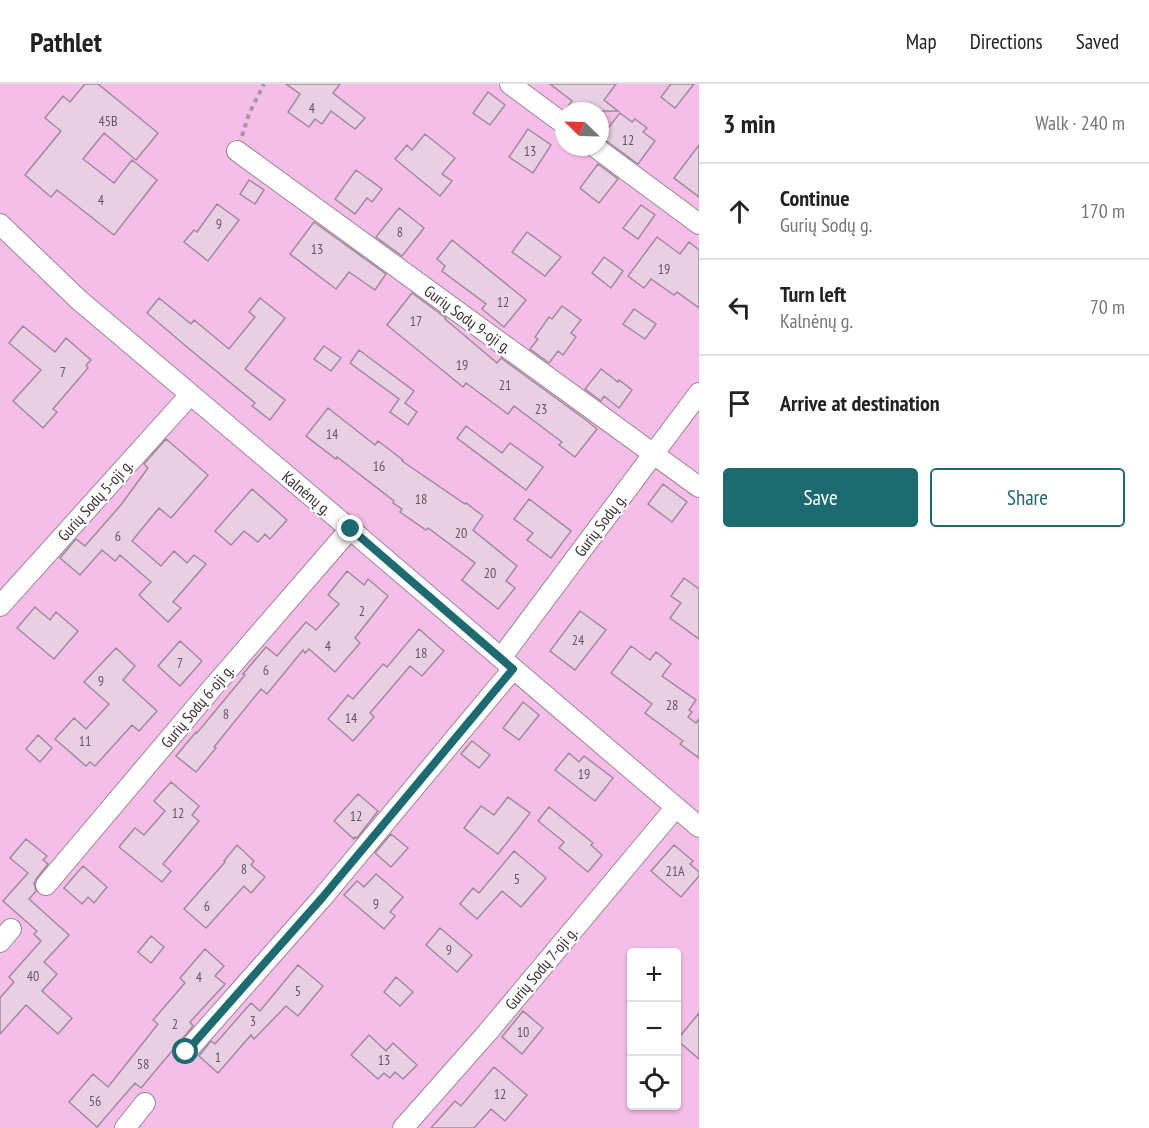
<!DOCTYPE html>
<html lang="en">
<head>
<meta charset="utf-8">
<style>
  :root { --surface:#fff; --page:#f2f2f2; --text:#222; --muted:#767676; --line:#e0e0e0; --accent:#1e6a71 }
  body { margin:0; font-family:"PT Sans Narrow",sans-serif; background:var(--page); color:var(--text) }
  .controls { position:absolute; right:18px; bottom:18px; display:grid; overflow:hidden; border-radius:6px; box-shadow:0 2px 4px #0004 }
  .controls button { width:54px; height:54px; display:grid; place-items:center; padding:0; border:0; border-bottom:2px solid var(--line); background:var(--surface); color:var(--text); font:30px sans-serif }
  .compass { position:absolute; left:555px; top:18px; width:54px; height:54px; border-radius:50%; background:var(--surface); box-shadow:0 2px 4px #0004; rotate:293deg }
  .stop { position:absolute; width:18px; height:18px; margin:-14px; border:4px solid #1e6a71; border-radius:50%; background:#fff }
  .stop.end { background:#1e6a71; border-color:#fff; box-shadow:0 2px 6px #0008 }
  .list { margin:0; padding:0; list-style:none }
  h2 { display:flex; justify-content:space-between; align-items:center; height:78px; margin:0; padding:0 24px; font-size:26px }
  h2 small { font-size:20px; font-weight:400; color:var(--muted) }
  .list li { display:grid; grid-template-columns:39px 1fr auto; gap:18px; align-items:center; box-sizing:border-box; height:96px; padding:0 24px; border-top:2px solid var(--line) }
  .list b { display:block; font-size:22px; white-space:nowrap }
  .list p { margin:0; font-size:20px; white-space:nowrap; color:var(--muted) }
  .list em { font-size:20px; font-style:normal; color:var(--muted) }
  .actions { display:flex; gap:12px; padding:18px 24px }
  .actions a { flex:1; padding:14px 0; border:2px solid var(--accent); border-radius:6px; text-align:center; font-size:21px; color:var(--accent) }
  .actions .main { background:var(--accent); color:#fff }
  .icon { flex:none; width:33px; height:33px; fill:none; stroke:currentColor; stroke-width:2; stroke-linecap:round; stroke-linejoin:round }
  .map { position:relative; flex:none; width:699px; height:1044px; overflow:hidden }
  header { display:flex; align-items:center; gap:36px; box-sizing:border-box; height:84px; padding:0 30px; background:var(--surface); border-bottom:2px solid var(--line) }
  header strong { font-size:28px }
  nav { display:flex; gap:33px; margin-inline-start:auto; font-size:21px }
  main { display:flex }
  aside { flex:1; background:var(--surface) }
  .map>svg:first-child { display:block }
  .green { fill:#f5bee8; fill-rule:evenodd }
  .building { fill:#e9cfe3; stroke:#a1899b; stroke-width:1.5 }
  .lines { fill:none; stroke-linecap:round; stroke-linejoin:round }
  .minor-casing { stroke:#9d8597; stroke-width:22 }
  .path { stroke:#a594a1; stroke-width:4; stroke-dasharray:4.5 4.5; stroke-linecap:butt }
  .minor { stroke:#fff; stroke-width:20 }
  .route { stroke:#1e6a71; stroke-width:8 }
  .labels { text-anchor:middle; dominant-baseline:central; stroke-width:4.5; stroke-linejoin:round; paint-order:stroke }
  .number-label { font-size:14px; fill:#665762 }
  .street-label { font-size:16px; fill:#3a2f37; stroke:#fefefe }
</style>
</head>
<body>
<header>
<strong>Pathlet</strong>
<nav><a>Map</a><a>Directions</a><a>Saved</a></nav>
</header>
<main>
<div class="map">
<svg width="699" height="1044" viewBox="0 0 699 1044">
  <rect width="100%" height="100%" fill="#ffe9f9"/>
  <!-- green -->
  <path class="green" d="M0,0h699v1044h-699zM564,27h36v36h-36zM632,868h44v154h-44z"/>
  <!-- building -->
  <path class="building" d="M85,0h13l60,49 -22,27 -32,-27 -21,26 31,24 18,-23 25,20 -43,55 -57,-45 -6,7 -26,-22 36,-44 -16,-13 18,-22 7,6z
    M286,0h54l-7,9 32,25 -10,11 -24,-18 -9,13 -7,-5 -6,8 -21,-15 12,-18z
    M550,0h66l-12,16 14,11h-51l-2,-1 7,-9z
    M671,0h23l-19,24 -14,-11z
    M488,8l17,13 -15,20 -17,-12z
    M620,29l12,9 3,-3 12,9 -4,4 12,9 -17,23 -37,-27z
    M528,45l23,16 -18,28 -24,-16z
    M425,50l30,24 -13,16 10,7 -12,15 -45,-37 12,-14 5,5z
    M699,61v52l-25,-19z
    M598,80l20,15 -19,24 -19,-15z
    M356,86l26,19 -10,13 -5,-4 -12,16 -20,-15z
    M249,96l15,10 -9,14 -15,-10z
    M217,120l22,16 -31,41 -24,-19 10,-12 3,2z
    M641,121l14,10 -17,24 -15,-11z
    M399,124l25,20 -22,28 -26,-19z
    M314,138l72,52 -11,16 -26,-18 -13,17 -46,-35z
    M527,148l34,25 -16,19 -33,-24z
    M657,153l23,17 9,-12 10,8v58l-22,-16 -3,3 -23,-16 -7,9 -16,-12z
    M452,156l74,60 -22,27 -22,-18 4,-5 -44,-33 3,-5 -8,-7z
    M604,173l19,14 -12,17 -19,-15z
    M412,209l34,25 -1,1 52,44 4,-5 85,62 11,9 -22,28 -16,-12 3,-3 -48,-36 -6,8 -42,-31 -3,4 -76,-62z
    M159,214l32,26 3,-4 35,29 26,-32 -6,-5 11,-14 25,20 -40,51 40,31 -15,20 -18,-14 3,-3 -68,-56 -40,-34z
    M562,222l19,14 -10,13 5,4 -13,18 -5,-4 -9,12 -19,-14 8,-10 -3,-2 14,-20 3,2z
    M634,225l22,15 -11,15 -22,-15z
    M23,242l32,26 11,-14 25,22 -5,5 2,3 -35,41 4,3 -14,16 -30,-27 28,-31 -32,-27z
    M324,262l17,12 -10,13 -17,-12z
    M359,266l55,41 -9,12 12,9 -9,13 -18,-13 9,-13 -49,-36z
    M601,285l17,13 1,-2 13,10 -13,18 -15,-12 -3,5 -16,-12z
    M328,324l47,37 3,-4 25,19 -1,1 63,43 1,-1 17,13 -10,14 44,36 -11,15 9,7 -17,21 -36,-29 13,-17 -47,-35 -2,2 -26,-18 2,-3 -9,-6 1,-2 -57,-44 -1,2 -30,-23z
    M466,342l36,27 8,-10 33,24 -17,23 -69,-52z
    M166,355l42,36 -37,43 -12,-10 -27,33 29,25 13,-15 13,12 7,-8 12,9 -33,38 8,6 -13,14 -29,-27 12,-13 -31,-27 -5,6 -13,-11 -22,25 -20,-17 16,-19 9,7 35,-40 28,-38 -4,-4z
    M663,400l24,18 -15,20 -24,-18z
    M252,405l35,31 -17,19 -5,-5 -7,8 -14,-11 -13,14 -16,-14z
    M529,415l42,32 -20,27 -24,-18 6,-7 -19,-14z
    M347,487l17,14 4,-6 20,17 -33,42 5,5 -25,29 -26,-23 -4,4 -2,-3 -36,44 -6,-5 -47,58 2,1 -20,24 -20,-16 20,-24 1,1 48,-58 -2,-1 23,-27 11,9 29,-34 10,8 23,-26 -11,-9z
    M684,494l15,11v50l-29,-21 11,-15 -10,-7z
    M35,523l15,13 6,-8 22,19 -24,28 -37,-31z
    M580,527l26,19 -31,40 -25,-19z
    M419,545l25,22 -22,25 -12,-10 -40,47 4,4 -21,24 -25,-22 20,-24 5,4 30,-35 4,3z
    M180,557l22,20 -22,25 -22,-20z
    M631,562l19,14 6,-8 15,12 -9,12 34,24 -7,10 3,2 -4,5 8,6 3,-4v39l-19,-14 3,-3 -38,-28 7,-9 -41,-31z
    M116,564l19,18 -12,14 34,31 -18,20 -7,-6 -37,41 -5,-4 -4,4 -31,-27 19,-21 12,11 23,-25 -25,-22z
    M523,618l16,13 -20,25 -16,-12z
    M38,651l14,13 -12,14 -14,-13z
    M472,657l18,14 -11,13 -18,-14z
    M569,669l10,9 5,-6 29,22 -18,23 -40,-31z
    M171,698l28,24 -7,9 7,6 -36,43 8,7 -9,11 -43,-35 16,-19 9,7 21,-24 -11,-10z
    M358,710l20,17 -21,27 -2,-1 -1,2 -20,-18z
    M508,713l22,16 -32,41 -34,-26 17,-22 13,9z
    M549,723l44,36 -2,2 11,10 -14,17 -29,-24 5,-6 -26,-21z
    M391,750l17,14 -17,19 -16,-14z
    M26,755l21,17 -4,4 5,4 -11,14 -3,5 2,8 -7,8 40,36 -25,27 13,12 -15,17 30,27 -14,16 -32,-29 -26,29v-36l14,-16 -5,-5 32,-36 -7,-7 3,-3 -34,-30 25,-28 -18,-15z
    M237,761l17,16 -3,4 14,12 -14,16 -7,-7 -38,42 -22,-19 41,-47 -1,-1z
    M674,761l19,16 -3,3 9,8v4l-18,21 -30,-26z
    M514,767l32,27 -25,29 -19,-16 -25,28 -17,-15 13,-16 6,5z
    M83,782l24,21 -13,16 -6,-6 -6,7 -18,-16z
    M376,790l27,23 -13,15 5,4 -11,13 -40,-34 13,-14 7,6z
    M440,844l32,27 -15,17 -31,-27z
    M151,852l13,11 -13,16 -13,-11z
    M205,865l19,17 -9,10 10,8 -35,38 3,4 -52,62 -6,-5 -38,44 -28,-25 24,-28 15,13 50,-63 -5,-4 32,-37 -5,-5z
    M298,881l25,21 -25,30 -12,-10 -32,33 -3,-4 -33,38 -19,-17 12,-15 4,3 36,-41 9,8z
    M396,893l17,15 -13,14 -16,-14z
    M523,927l20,17 -21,26 -20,-17z
    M699,929v46l-22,-19z
    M369,951l17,16 7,-8 24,22 -14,14 -8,-7 -5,6 -6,-5 -6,6 -27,-24z
    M494,983l33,28 -22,26 -14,-12 -17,19h-43l24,-27 6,5z"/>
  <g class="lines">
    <!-- minor casing -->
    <g class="minor-casing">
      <path id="minor" d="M510,0l54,40
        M595,63l104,77
        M237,67l462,336
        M0,140l79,76 271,229 349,298
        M0,522l190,-211
        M501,574l198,-265
        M46,801l162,-192 142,-164
        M0,858l11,-13
        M186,968l136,-154 191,-229
        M125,1044l20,-25
        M403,1044l84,-95 189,-226"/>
    </g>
    <!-- path -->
    <path class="path" d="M242,52l7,-22 15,-30"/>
    <!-- minor -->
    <use href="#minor" class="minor"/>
  </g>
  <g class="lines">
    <!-- route -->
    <path class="route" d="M186,968l136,-154 191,-229 -162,-140"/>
  </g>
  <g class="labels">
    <!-- number labels -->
    <g class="number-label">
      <text x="312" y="24">4</text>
      <text x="108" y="37">45B</text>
      <text x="628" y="56">12</text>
      <text x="530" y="67">13</text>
      <text x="101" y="116">4</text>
      <text x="219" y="140">9</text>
      <text x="400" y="148">8</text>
      <text x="317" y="165">13</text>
      <text x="664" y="185">19</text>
      <text x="503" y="218">12</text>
      <text x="416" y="237">17</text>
      <text x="462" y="281">19</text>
      <text x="63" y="288">7</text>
      <text x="505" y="301">21</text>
      <text x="541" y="325">23</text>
      <text x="332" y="350">14</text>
      <text x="379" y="382">16</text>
      <text x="421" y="415">18</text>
      <text x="461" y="449">20</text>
      <text x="118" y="452">6</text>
      <text x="490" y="489">20</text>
      <text x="362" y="527">2</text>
      <text x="578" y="556">24</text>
      <text x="328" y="562">4</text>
      <text x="421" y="569">18</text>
      <text x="180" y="579">7</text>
      <text x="266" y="586">6</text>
      <text x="101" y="597">9</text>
      <text x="672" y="621">28</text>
      <text x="226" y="630">8</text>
      <text x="351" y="634">14</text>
      <text x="85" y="657">11</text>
      <text x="584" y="690">19</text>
      <text x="178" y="729">12</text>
      <text x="356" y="732">12</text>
      <text x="244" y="785">8</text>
      <text x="675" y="787">21A</text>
      <text x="517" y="795">5</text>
      <text x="376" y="820">9</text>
      <text x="207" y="822">6</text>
      <text x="449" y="866">9</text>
      <text x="33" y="892">40</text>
      <text x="199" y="893">4</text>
      <text x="298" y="907">5</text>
      <text x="253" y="937">3</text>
      <text x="175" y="940">2</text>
      <text x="523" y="948">10</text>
      <text x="218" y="973">1</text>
      <text x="384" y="976">13</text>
      <text x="143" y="980">58</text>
      <text x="500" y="1010">12</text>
      <text x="95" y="1017">56</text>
    </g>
    <!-- street labels -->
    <g class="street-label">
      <text transform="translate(468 235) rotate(36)">Gurių Sodų 9-oji g.</text>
      <text transform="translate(307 409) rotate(40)">Kalnėnų g.</text>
      <text transform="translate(95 416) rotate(-48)">Gurių Sodų 5-oji g.</text>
      <text transform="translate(600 441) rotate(-53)">Gurių Sodų g.</text>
      <text transform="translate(197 622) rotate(-50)">Gurių Sodų 6-oji g.</text>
      <text transform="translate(541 884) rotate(-50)">Gurių Sodų 7-oji g.</text>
    </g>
  </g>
</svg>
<div class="controls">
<button>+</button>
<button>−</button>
<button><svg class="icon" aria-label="locate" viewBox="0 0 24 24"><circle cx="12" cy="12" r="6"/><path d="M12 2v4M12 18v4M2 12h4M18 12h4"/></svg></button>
</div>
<svg class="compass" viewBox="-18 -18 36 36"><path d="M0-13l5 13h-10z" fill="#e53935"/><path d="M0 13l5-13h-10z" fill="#767676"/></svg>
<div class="stop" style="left:186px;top:968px"></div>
<div class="stop end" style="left:351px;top:445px"></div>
</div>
<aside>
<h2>3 min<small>Walk · 240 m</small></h2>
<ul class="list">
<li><svg class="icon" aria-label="ahead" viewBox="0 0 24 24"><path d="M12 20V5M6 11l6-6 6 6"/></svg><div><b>Continue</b><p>Gurių Sodų g.</p></div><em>170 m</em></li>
<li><svg class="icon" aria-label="left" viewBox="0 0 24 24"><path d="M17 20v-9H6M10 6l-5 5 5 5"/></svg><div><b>Turn left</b><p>Kalnėnų g.</p></div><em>70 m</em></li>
<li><svg class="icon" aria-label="arrive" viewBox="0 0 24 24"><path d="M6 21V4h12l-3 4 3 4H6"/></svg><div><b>Arrive at destination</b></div></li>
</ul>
<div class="actions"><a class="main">Save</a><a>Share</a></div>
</aside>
</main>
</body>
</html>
